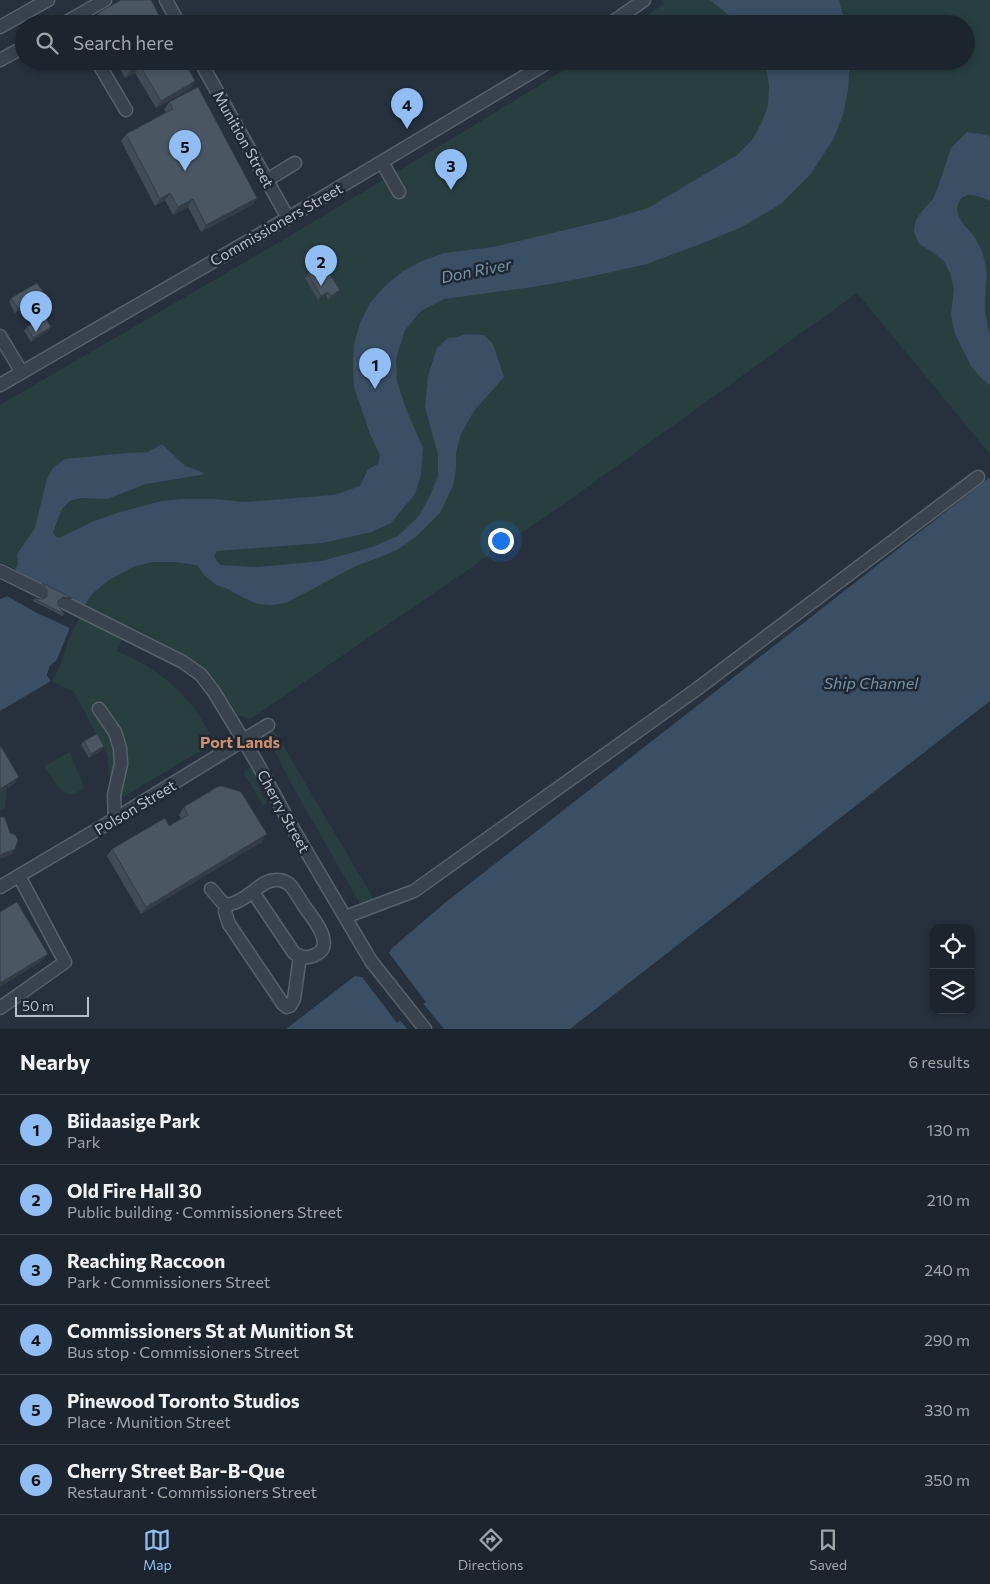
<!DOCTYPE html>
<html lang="en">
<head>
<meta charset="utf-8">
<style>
  :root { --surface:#1c252e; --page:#29313a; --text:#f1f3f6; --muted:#a0a5aa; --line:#3a424a; --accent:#90bdf3 }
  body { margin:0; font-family:Commissioner,sans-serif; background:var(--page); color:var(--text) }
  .controls { position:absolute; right:15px; bottom:15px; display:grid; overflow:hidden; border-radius:10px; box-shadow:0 2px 8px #0003 }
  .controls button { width:45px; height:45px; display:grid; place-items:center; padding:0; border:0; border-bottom:1px solid var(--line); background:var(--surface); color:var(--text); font:25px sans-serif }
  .scale { position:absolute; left:15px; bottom:12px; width:74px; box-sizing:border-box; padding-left:5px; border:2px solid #b6bec8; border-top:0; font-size:14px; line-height:18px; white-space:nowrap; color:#b6bec8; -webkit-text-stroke:4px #1e2833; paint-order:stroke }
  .you { position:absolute; left:500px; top:540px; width:18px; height:18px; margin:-12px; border:4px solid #fff; border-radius:50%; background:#1a73e8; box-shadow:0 0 0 8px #1a73e833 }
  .badge { display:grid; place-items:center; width:32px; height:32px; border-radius:50%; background:var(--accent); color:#111; font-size:16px; font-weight:700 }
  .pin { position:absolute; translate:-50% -41px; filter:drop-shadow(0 1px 2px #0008) }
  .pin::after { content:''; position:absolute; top:26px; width:18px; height:15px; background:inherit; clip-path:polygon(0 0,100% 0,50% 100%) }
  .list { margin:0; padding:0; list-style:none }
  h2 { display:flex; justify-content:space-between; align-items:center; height:65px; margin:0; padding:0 20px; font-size:21px }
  h2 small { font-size:16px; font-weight:400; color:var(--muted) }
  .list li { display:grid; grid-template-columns:32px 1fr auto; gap:15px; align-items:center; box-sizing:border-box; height:70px; padding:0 20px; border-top:1px solid var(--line) }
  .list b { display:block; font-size:19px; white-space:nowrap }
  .list p { margin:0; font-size:16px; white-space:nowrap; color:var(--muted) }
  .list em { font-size:16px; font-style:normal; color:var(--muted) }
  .icon { flex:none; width:28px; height:28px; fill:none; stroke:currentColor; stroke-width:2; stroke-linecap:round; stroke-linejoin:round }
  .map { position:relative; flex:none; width:990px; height:1029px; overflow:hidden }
  .search { position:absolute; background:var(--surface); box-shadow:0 2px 8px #0003; left:15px; right:15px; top:15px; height:55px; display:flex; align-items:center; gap:12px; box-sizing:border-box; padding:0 18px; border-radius:28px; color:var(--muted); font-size:19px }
  .sheet { height:485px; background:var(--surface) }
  nav { display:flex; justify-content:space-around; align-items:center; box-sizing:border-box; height:70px; border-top:1px solid var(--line); background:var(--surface); font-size:14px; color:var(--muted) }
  nav a { display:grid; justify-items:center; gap:2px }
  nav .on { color:var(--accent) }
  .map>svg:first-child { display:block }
  .green { fill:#293f3f }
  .water { fill:#3a4e64 }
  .pier { fill:#26313d }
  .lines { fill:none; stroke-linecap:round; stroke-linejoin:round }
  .minor-casing { stroke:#57616b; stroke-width:15 }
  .minor { stroke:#39434e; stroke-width:12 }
  .wall { fill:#404b55 }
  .shaded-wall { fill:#343d45 }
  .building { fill:#4a5763; stroke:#343d45 }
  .labels { text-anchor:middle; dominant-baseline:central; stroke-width:5; stroke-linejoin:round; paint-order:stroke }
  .street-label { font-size:15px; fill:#b6bec8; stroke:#1e2833 }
  .water-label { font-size:16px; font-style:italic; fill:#7791aa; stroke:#1e2833 }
  .neighbourhood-label { font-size:16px; font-weight:bold; fill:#d08f69; stroke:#1e2833 }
</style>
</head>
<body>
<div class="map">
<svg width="990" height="1029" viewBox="0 0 990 1029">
  <rect width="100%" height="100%" fill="#26313d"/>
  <!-- green -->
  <path class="green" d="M661,0h329v454l-133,-161 -279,201 -325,223 -4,2 -7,-3 -3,1 -16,-25 -16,-19 -17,-16 -61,-32 -12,26c34,15 65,36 85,69 5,8 10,15 7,25l-4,3 -85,51 -9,-10 -4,-35 -33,-62 -23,-11 7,-10 10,-30 17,-38 -85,-41v-157l295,-172 170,-102 114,-70h387v-37h-331l29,-20z
    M273,728l100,170 -13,6 -72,-126 -14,-28 -5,-4v-3l-4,-8z
    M70,752l14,35c-20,20 -29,-7 -40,-21z
    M252,767l10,28 5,8 -4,2 -19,-31 1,-4z
    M7,788l-2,20 -5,3v-18z"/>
  <!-- water -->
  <path class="water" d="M710,0h129l6,24h-105z
    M763,61h87l-2,29 -5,25 -10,25 -23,35 -28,28 -40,24 -39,16 -56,21 -58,13 -56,10 -89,12 -23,12 -16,19 -9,29 1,23 9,27 17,39 -2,27 -6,19 -24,29 -19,9 -50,11 -105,8 -3,5 6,9 38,2 64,-6 50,-14 26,-11 20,-19 12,-21 8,-20v-22l-13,-47 3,-31 9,-28 11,-10 10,-1 7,-3 19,1 9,9 11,33 -30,34 -13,23 -5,19v16l-3,17 -13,27 -24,24 -21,14 -41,16 -68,36 -14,2 -14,-1 -14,-6 -16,-9 -12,-4 -12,-10 -7,-10 -23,-3h-22l-19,5 -24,13 -17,14 -22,34 -13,32 -7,6 -3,9 4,6 -51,30v-112l7,-3 11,-33 -1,-9 18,-26 12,-50 6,-10 12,-9 62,-6 21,-1 14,-8 23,22 20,7 -4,2 -55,9 -39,15 -26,-1 -11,3 -8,8 -9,23 2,4 4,2 35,-17 23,-8 44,-12 22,-2h32l30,3 89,-7 26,-9 8,-17 10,-5 2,-9 -10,-21 -16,-47 -1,-22 1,-22 6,-20 10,-20 15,-17 17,-14 20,-11 22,-8 49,-6 118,-28 37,-11 89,-53 15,-15 10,-18 6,-17 1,-18 -2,-15z
    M967,132l21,3 2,2v64c-10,-5 -28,-12 -32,4 -4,12 8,21 15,30 4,6 8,13 10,20 7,20 1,34 2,54 0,9 4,17 5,26 0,16 0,34 0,50l-7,-5 -12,-14 -16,-32 -4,-19 3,-27 -4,-15 -6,-12 -13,-10 -12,-7 -5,-12 1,-10 7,-11 11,-12 5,-12 13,-39z
    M990,477v224l-420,328h-284l69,-53 7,1 35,46 27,-20 2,-1 -37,-49 3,-5 54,-46z"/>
  <!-- pier -->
  <path class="pier" d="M13,569l74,37 -15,23 -13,32 -6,7 -3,6 3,6 -2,1 -4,-6 3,-9 7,-6 13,-32 -33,-15 -30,-17 -7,3v-2l5,-3z
    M422,1002l22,27h-37l-8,-10z"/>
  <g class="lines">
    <!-- minor casing -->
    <g class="minor-casing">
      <path id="minor" d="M166,0l13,24
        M63,24l42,-24
        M610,24l34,-24
        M0,27l48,-27
        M0,60l24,-13
        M97,61l29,49
        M200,61l88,157
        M382,162l17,30
        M267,180l28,-17
        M0,336l21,35
        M0,385l288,-167 262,-157
        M0,571l47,23
        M59,600l124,62 18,13 13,17 42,69 36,66 79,134 54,68
        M99,709l16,23 5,16 1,16 -7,31 1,24
        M0,887l115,-68 153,-94
        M211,889l11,13 5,3c8,-2 15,-5 21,-10 10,-6 17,-16 30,-15 3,0 8,2 11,4 6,6 11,16 15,22 8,11 33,40 11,49 -8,4 -14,2 -21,-2l-41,-61
        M227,905l-2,7 4,12 54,80 4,3 3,-1 4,-7 6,-43
        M345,917l69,-26 283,-202 281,-212
        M0,1008l65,-46 -46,-86"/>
    </g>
    <!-- minor -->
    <use href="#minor" class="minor"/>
  </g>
  <!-- wall -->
  <path class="wall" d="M98,13l66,11h-69l-2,-4z
    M116,61h68l6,28 -34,19 -21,-35 -10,5z
    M169,102l88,96 -5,7 -51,27 -13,-25 -15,8 -8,-15 -10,6 -34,-65 5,-7 40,-22 -2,-2z
    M308,274l32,16 -3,4 -9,6 -2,-5 -8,5 -13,-22z
    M44,293l-3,4 -26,16 -6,-11 2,-4z
    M27,327h24l-3,4 -17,11 -7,-11z
    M42,583l30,15 -2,2 -8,-1 -4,3v3l6,9 -1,2 -30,-15 1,-2h10l2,-2v-5l-5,-7z
    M84,741l20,5 -2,4 -13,8 -8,-13z
    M184,807l78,35 -121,72 -34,-58 5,-7 57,-23 12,-7 -2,-4z"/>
  <!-- shaded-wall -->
  <path class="shaded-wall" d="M140,66l-5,7 -10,5 5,-7z
    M195,81l-5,8 -34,19 5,-7z
    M170,193l-5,7 -10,6 5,-7z
    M257,198l-5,7 -51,27 5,-7z
    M193,199l-5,8 -15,8 5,-8z
    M340,290l-3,4 -9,6 3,-4z
    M328,292l-2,3 -8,5 3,-4z
    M44,293l-3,4 -26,16 3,-4z
    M51,327l-3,4 -17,11 2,-4z
    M63,597l9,1 -2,2 -8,-1 -6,4 2,-2z
    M104,746l-2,4 -13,8 2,-4z
    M19,777l-5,7 -14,9v-4z
    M267,834l-5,8 -121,72 5,-7z
    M15,849l-4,6 -11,4v-3l2,-2z
    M48,954l-6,7 -42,26v-4z"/>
  <!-- building -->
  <path class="building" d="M121,0h30l13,24h-60l-6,-11z
    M125,61h59l11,20 -34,20 -21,-35 -10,5z
    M198,87l59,111 -51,27 -13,-26 -15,8 -8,-14 -10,6 -34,-65 47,-25 -4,-7z
    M323,264l17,26 -9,6 -3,-4 -7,4 -13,-22z
    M37,283l7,10 -26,16 -7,-11z
    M45,317l6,10 -18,11 -6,-11z
    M42,583l30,15 -9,-1 -5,4v4l6,9 -30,-15h10l3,-3v-6z
    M97,734l7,12 -13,8 -7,-13z
    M0,745l19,32 -19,12z
    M222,786l19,6 26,42 -121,73 -34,-58 53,-31 4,8 19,-11 -4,-8 33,-20z
    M0,817h3l2,1 5,15 5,2 3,5 -3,9 -13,5 -2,2z
    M17,902l31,52 -48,29v-71z"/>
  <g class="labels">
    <!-- street labels -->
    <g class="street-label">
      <text transform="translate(244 139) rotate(61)">Munition Street</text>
      <text transform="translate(276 224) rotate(-30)">Commissioners Street</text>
      <text transform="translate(135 807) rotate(-31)">Polson Street</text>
      <text transform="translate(284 811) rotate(61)">Cherry Street</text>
    </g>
    <!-- water labels -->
    <g class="water-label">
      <text transform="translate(476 270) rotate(-11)">Don River</text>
      <text x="871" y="682">Ship Channel</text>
    </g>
    <!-- neighbourhood labels -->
    <g class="neighbourhood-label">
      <text x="240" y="741">Port Lands</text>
    </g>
  </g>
</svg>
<div class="controls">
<button><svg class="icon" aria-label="locate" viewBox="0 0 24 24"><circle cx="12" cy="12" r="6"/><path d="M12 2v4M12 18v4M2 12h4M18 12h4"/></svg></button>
<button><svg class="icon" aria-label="layers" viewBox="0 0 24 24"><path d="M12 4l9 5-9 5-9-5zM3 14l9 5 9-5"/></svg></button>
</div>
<div class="scale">50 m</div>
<div class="you"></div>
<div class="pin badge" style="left:375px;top:389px">1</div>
<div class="pin badge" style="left:321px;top:286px">2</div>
<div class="pin badge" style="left:451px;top:190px">3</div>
<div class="pin badge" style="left:407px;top:129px">4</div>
<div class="pin badge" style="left:185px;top:171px">5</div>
<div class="pin badge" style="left:36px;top:332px">6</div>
<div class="search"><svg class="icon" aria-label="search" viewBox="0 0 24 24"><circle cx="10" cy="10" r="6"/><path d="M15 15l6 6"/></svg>Search here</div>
</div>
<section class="sheet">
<h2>Nearby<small>6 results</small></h2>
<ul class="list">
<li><span class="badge">1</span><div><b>Biidaasige Park</b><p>Park</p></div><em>130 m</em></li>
<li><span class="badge">2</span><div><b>Old Fire Hall 30</b><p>Public building · Commissioners Street</p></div><em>210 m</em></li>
<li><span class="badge">3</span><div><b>Reaching Raccoon</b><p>Park · Commissioners Street</p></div><em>240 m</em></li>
<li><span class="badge">4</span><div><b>Commissioners St at Munition St</b><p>Bus stop · Commissioners Street</p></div><em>290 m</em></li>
<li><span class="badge">5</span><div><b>Pinewood Toronto Studios</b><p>Place · Munition Street</p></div><em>330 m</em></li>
<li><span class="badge">6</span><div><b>Cherry Street Bar-B-Que</b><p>Restaurant · Commissioners Street</p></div><em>350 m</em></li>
</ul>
</section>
<nav>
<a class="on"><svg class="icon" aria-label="map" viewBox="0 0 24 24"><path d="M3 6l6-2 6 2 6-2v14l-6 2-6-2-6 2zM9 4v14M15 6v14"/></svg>Map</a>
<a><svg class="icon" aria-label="directions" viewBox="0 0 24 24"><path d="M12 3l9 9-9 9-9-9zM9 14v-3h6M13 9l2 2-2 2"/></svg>Directions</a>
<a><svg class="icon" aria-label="saved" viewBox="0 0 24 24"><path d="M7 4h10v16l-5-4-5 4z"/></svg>Saved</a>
</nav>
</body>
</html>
